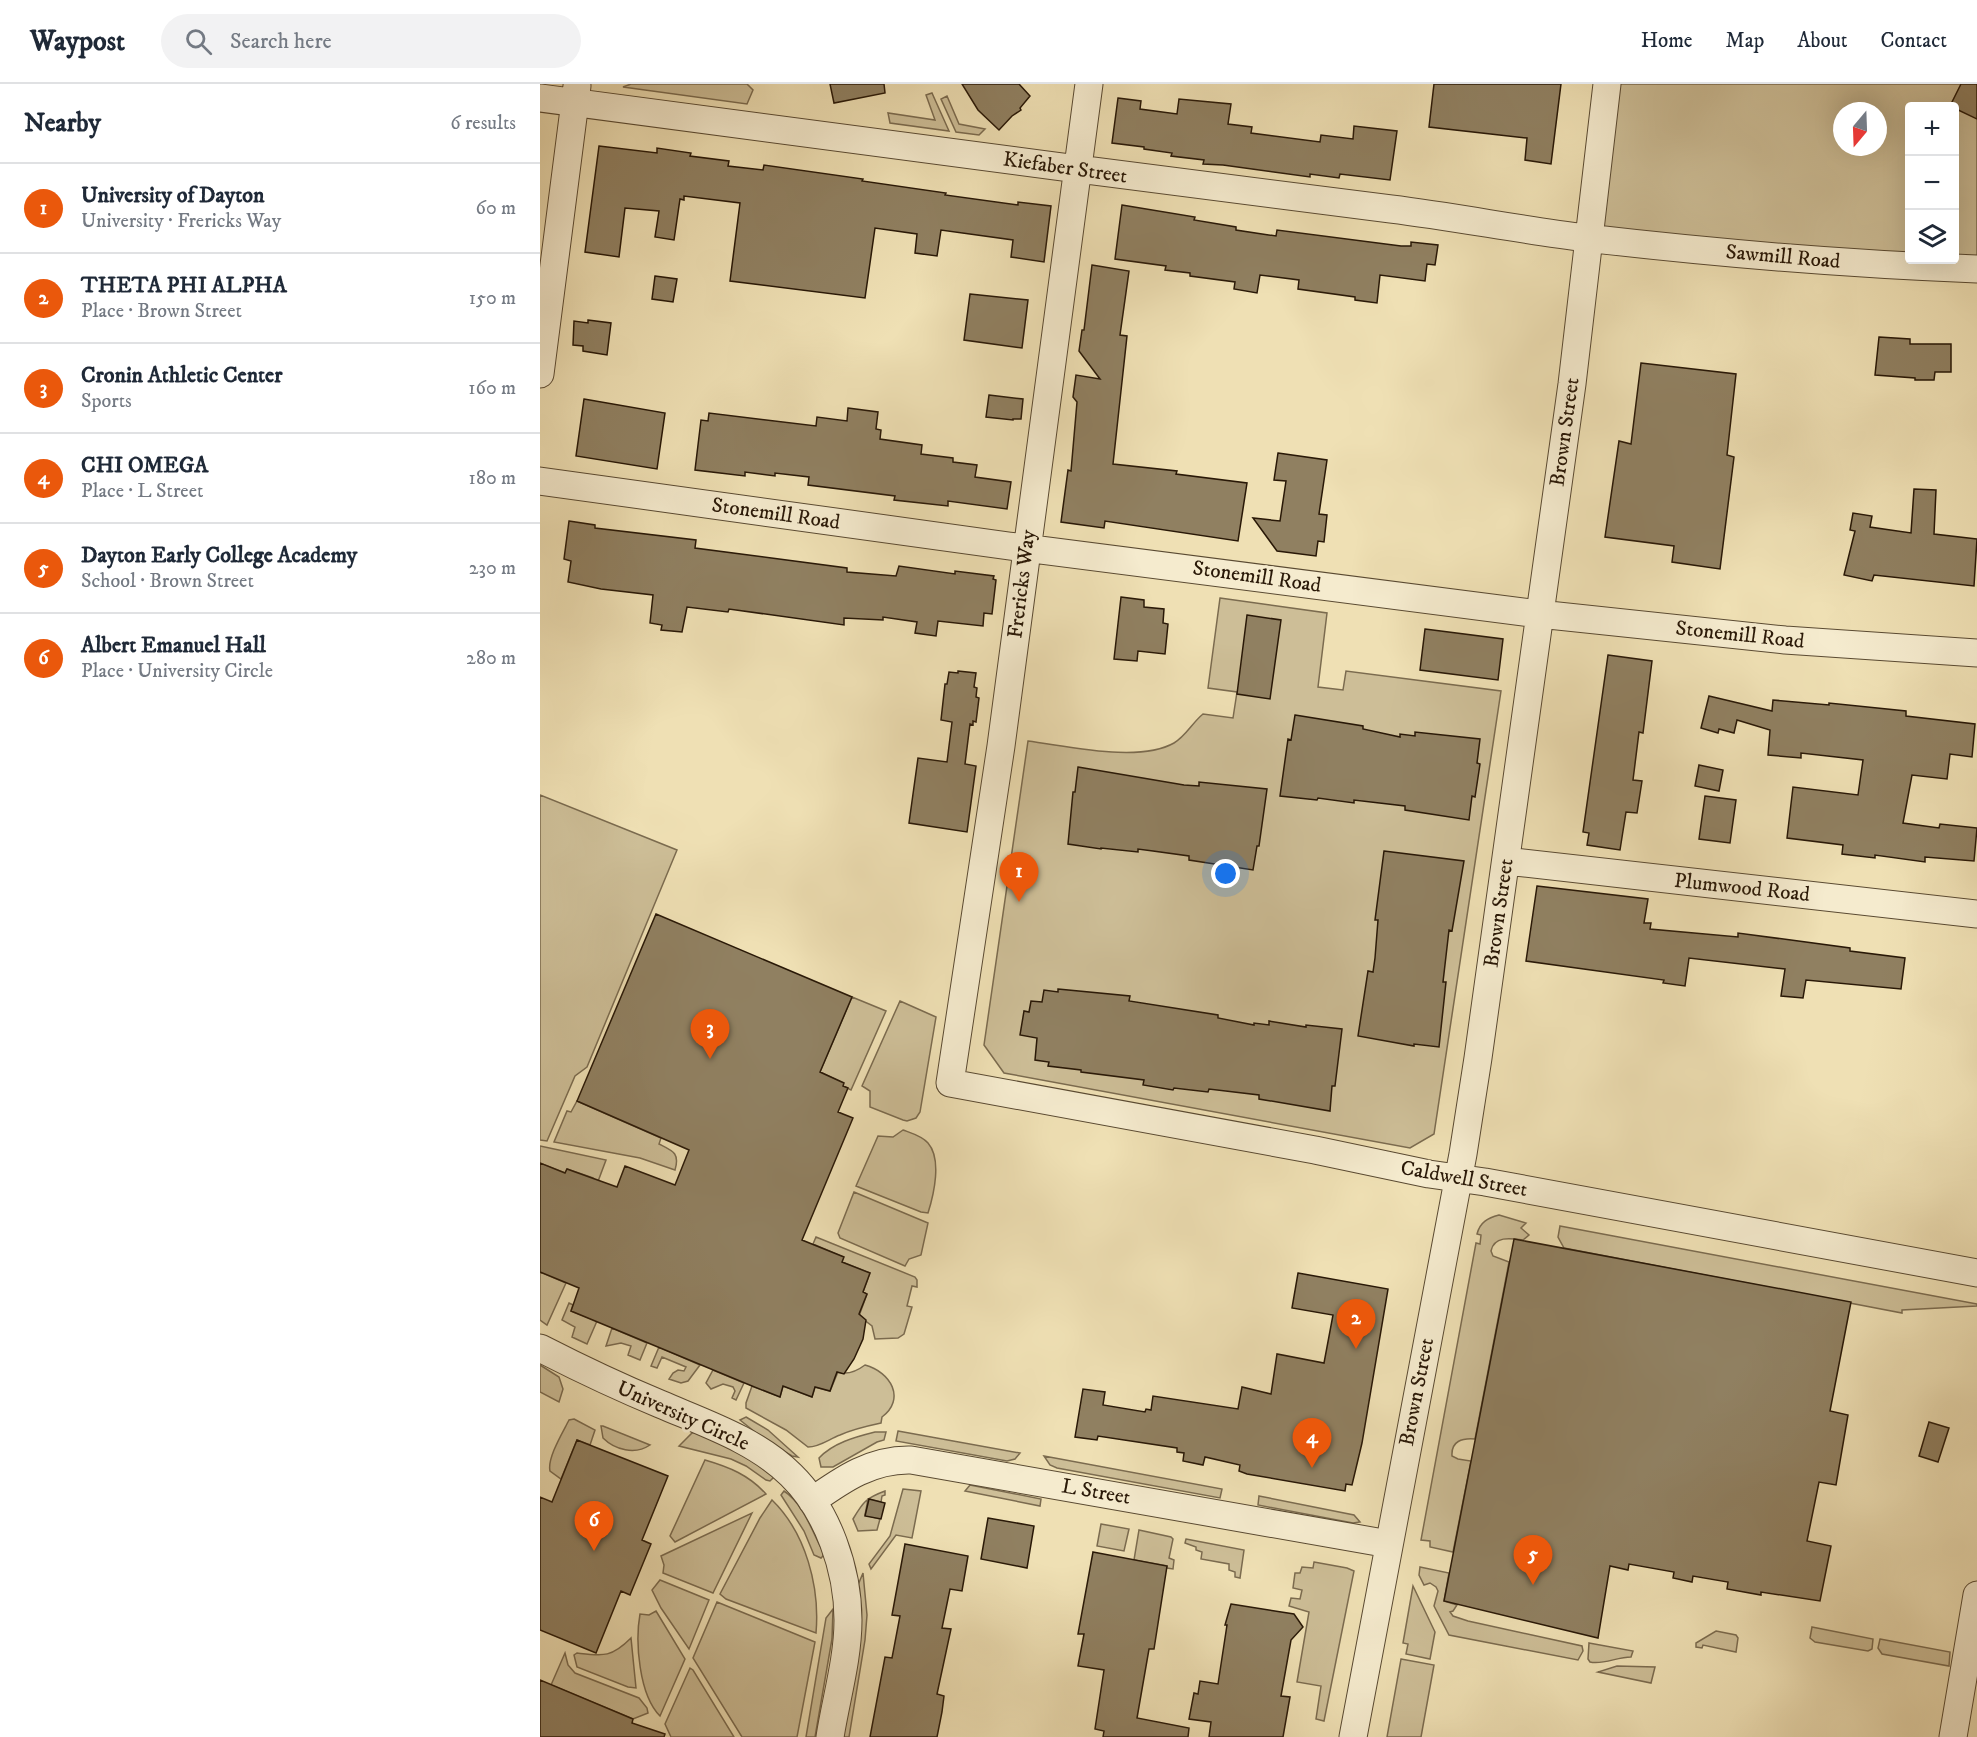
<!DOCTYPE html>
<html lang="en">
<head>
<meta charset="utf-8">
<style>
  :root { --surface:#fff; --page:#f2f2f3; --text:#1f2937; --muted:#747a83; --line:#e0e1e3; --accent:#ea580c }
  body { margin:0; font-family:"IM FELL DW Pica",serif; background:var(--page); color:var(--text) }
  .controls { position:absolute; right:18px; top:18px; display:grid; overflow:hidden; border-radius:6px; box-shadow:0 6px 24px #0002 }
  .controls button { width:54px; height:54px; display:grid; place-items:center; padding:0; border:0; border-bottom:2px solid var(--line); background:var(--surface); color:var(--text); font:30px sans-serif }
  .compass { position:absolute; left:1293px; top:18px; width:54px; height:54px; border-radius:50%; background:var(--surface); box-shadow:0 6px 24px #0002; rotate:199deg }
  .you { position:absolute; left:686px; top:790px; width:21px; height:21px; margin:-15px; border:4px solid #fff; border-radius:50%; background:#1a73e8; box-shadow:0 0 0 9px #1a73e833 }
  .badge { display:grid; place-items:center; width:39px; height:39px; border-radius:50%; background:var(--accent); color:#fff; font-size:20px; font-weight:700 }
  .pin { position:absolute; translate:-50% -50px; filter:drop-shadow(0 2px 3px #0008) }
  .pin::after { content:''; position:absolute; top:32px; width:21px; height:18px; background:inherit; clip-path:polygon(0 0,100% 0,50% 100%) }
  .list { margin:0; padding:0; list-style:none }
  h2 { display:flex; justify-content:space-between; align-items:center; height:78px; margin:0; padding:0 24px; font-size:26px }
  h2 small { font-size:20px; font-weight:400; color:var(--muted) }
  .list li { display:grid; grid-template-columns:39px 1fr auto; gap:18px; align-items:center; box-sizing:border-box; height:90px; padding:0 24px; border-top:2px solid var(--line) }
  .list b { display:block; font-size:22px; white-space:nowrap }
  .list p { margin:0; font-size:20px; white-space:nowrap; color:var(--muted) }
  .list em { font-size:20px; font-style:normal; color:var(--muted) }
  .icon { flex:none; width:33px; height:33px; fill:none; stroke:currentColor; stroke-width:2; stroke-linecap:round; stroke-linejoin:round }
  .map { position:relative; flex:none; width:1437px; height:1653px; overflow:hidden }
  header { display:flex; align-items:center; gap:36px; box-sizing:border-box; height:84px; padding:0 30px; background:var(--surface); border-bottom:2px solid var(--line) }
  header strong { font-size:28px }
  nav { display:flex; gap:33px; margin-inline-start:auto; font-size:21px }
  .search { width:420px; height:54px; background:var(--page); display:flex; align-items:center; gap:15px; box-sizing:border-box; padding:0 21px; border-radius:33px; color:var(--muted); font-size:22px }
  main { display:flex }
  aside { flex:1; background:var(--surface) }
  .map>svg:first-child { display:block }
  .green { fill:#cdbe97; stroke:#7b6b4f; stroke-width:1.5; fill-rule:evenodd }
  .building { fill:#908061; stroke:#291807; stroke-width:1.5 }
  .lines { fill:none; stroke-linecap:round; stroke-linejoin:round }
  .minor-casing { stroke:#5a4a32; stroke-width:29 }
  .minor { stroke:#f5ebce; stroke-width:27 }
  .labels { text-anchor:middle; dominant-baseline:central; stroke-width:6; stroke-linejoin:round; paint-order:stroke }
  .street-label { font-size:21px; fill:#291807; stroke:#f5ebce }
</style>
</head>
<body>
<header>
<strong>Waypost</strong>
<div class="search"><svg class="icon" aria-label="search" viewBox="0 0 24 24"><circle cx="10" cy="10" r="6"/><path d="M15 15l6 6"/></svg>Search here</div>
<nav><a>Home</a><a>Map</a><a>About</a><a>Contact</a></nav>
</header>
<main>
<aside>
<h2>Nearby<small>6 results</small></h2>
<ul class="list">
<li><span class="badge">1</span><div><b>University of Dayton</b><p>University · Frericks Way</p></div><em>60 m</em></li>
<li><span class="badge">2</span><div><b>THETA PHI ALPHA</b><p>Place · Brown Street</p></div><em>150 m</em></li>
<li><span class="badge">3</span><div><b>Cronin Athletic Center</b><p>Sports</p></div><em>160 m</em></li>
<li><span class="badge">4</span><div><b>CHI OMEGA</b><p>Place · L Street</p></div><em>180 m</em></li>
<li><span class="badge">5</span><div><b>Dayton Early College Academy</b><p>School · Brown Street</p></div><em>230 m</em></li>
<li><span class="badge">6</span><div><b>Albert Emanuel Hall</b><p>Place · University Circle</p></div><em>280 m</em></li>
</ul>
</aside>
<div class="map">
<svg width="1437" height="1653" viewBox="0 0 1437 1653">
  <rect width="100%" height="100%" fill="#efe0b4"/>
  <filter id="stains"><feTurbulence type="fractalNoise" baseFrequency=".00333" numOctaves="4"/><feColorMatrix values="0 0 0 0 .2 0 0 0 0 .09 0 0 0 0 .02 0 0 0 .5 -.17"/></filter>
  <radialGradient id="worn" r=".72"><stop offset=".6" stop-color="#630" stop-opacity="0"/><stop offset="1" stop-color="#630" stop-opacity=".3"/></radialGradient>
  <!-- green -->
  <path class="green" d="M91,0h116l6,6 -6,14 -124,-17z
    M1067,0h370v185l-362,-29 -23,-27zM1370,22h44v154h-44zM1302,27h36v36h-36z
    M392,9l17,38 -59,-8 -2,-10 47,7 -9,-25z
    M407,12l12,28 26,5 -6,6 -23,-3 -15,-33z
    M680,514l107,15 -9,74 25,3 3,-19 155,20 -67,443 -24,14 -406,-75 -20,-28 44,-304c40,5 111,22 146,2 12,-7 18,-20 29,-29l30,4 4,-26 -29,-4z
    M0,711l137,55 -90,217 -12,9 -28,65 -7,-1z
    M312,913l34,14 -35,79 -8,-4v-3l-23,-11z
    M360,917l36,16 -16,95 -4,6 -9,3 -4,-1 -33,-13v-16l-8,-5z
    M37,1017l84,37 -2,6c14,7 21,9 16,26l-35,-12 -86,-16 13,-31 4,1z
    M363,1046c8,3 19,6 25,13 14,16 6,51 0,70l-7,-1 -65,-26 22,-50 15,1z
    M0,1062l66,14 -9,24 -4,-6 -26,-9 -2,4 -25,-10z
    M314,1108l74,31 -7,32 -12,4 -4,7 -65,-28 -2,-5z
    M959,1131l27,8 -5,5 8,7 -6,5c-13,-2 -29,-4 -32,11l2,5 16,6 -34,177c-13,-1 -24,2 -23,17l6,3 13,2 -18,91 -23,-5v-6l-9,-1 55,-297 4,1 1,-9 -4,-1c3,-12 11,-16 22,-19z
    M1020,1142l417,78v2l-75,4v3l-338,-65 -6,-11z
    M276,1153l99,40 2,3v7l-5,-1 -5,20 5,1 -8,27 -6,4 -23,1 -3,-13 -13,-10 8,-22 -4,-2 7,-19 -28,-11 1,-5 -30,-13z
    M0,1188l26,11 -19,42 -7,-5z
    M29,1219l4,2 -2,6 26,10 -10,23 -15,-7 3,-10 -13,-7z
    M72,1244l35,15 -7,17 -12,-5 3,-9 -10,-3 -15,3z
    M119,1263l41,18 -12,16 -7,2 -12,-4 4,-6 5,-3 6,1 2,-4 -24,-10 -5,11 -6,-2z
    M0,1281l19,12 4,12 -4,13 -19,-10z
    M325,1281c26,7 41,34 17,52l-1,6c-14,3 -28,6 -41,12 -11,4 -20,12 -32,12l-22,-17 -40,-22v-5l6,-17 28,11 3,-11 29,11 3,-10 15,4 8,-19c9,3 19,-1 27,-7z
    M173,1286l31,13 -8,17 -4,-2 3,-7 -2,-4 -10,-3 -12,5 -5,-6z
    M206,1333l22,13 30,27 -6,-1 -27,-16 -25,-20z
    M34,1335l21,11 -5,15 -13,-5 -16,39 -11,-8c-3,-13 13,-39 19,-51z
    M61,1342h2l47,19c-15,10 -35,5 -47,-7z
    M358,1347l122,22 -5,6 -8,2 -111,-20z
    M156,1348l34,14 45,30 -5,5 -4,-1 -20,-14 -15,-7 -52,-13 13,-13z
    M335,1348h11l-2,8 -7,2 -44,25h-12l-2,-9c14,-15 36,-21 56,-26z
    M504,1372l178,33 -2,9 -163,-30 -7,-3z
    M165,1376c24,7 44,15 61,34l-91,48 -5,-6z
    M430,1401l71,14 -1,7 -75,-15z
    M363,1405l18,2 -9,47 -16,-3 -25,34 -2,-5 21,-28z
    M244,1407c19,12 29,42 39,61v4l-2,2 -7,-3 -10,-24 -23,-36z
    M345,1407v4l-3,1 -1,6 -13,-3 -3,16 15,4 -3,11 -19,1 -5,-12c10,-17 13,-21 32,-28z
    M719,1412l95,19 6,7 -7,1 -95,-18z
    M232,1416c34,33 48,87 44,133l-90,-34 -6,-5 40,-76z
    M212,1429l-39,80 -50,-20 1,-8 -3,-9z
    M561,1440l28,5 -5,22 -27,-5z
    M599,1446l32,7 2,2 -4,19 5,2 -1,9 -6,-1v-2l-33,-6z
    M646,1455l58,11 -4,28 -5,-1v-5l-6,-2v-6l-28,-5 1,-7 -6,-2v-3l-11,-4z
    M774,1478l33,6 7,3 -30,150 -8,-2 5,-33 -24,-4 12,-70 -20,-6 2,-8 9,1 2,-9 -9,-2 2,-15h5l2,-6 11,1z
    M880,1483l29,6 -5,28 13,4 -4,6 -3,1 3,4 15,5 114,25 1,5 -5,9 -129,-25 -15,-29 4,-15 -2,-4 -6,-4 -6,2 -5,-10z
    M323,1489l4,42 -2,25 -16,97h-7l16,-152z
    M120,1496l49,20 -20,49 -28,-41 -9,-18z
    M873,1502l22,46 -5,27 -24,-5 2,-10 -5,-1z
    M177,1518l98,40 -18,95h-55l-49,-79z
    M293,1525l-1,30 -17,98h-9l20,-119z
    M116,1527l29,48 -25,57c-21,-21 -25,-74 -20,-102l9,1z
    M1272,1543l61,12 -1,10 -4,2 -53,-9 -5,-4z
    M1176,1547l20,4 2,3 -2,14 -33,-7 -1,3 -6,-1v-4z
    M91,1554l5,50 -8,-1 -51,-20 -3,-12 3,-2c26,3 34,5 54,-15z
    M1340,1555l70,13 -1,14 -67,-12 -4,-6z
    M1049,1559l44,8 -2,6c-14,0 -28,8 -41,5l-2,-3z
    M25,1569l3,12 7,8 64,25 8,10 1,5 -15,6 -82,-34z
    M861,1575l33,6 -13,72h-34z
    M1077,1582l38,1 -4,16 -53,-11z
    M150,1584l3,2 41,67h-63l-6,-13z"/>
  <!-- building -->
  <path class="building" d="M290,0h54l1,9 -51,10z
    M422,0h57l11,12 -10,12 1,2 -9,6 -13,14 -21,-20z
    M894,0h127l-10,80 -26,-4 2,-22 -98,-11z
    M1421,0h16v35l-23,-11v-2h-4z
    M578,14l23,3 -1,8 37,5 2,-15 52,5 -3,20 24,3 -1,6 69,9 1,-7 32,4 1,-13 43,5 -7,49 -50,-6 -1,4 -29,-4v3l-87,-12 -20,-1 1,-4 -33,-4 1,-3 -28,-4v-2l-32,-4z
    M59,62l58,7v-5l34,5 -1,3 39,5 -1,5 35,4 1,-5 99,14 -1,2 84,12 -1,2 73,10v-3l33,4 -7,56 -33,-5 2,-17 -72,-10 -4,26 -22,-3 2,-19 -42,-6 -10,70 -135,-17 10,-78 -56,-7v4l-4,-1 -6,41 -19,-3 4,-26 -34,-3 -6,49 -34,-5z
    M582,121l73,12 -1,3 42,7v3l40,6 1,-6 124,16h10v-4l27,3 -3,20 -8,-1 -2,17 -45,-6 -3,28 -22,-3v-3l-57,-8 1,-9 -39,-5 -3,18 -23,-4 1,-7 -45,-6v-3l-25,-3 1,-4 -51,-7z
    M552,181l37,6 -9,64 7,1 -14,128 64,7 -1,3 71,9 -9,58 -133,-20 -1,7 -43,-6 7,-52 3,1 6,-69 -4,-5 3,-22 24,4 -21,-28 3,-21h2z
    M115,192l22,3 -4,23 -21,-3z
    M430,210l58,6 -6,48 -58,-8z
    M48,236l23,3 -4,32 -24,-4v-5l-10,-1 1,-24 14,2z
    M1339,253l31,2v5h41v28h-16l-1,8h-19v-2l-40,-3z
    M1101,279l95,11 -9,81 7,2 -14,112 -48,-7 2,-16 -69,-9 14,-96 12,3z
    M449,311l34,4 -2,20h-8v1l-27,-3z
    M44,315l81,14 -8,56 -81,-13z
    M308,324l30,4 -2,17 5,1 -1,9 42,6 -1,9 32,4v4l24,3 -2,12 36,5 -4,27 -59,-8v5l-54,-6 1,-4 -87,-11 1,-8 -34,-4v3l-30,-4v4l-50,-6 6,-50 7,1 1,-8 107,13 1,-9 30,4z
    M738,369l49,7 -8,54 8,1 -3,27 -6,-1 -2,15 -39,-5 -24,-33 27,3 6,-40 -12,-1z
    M1374,405l22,1 -2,44 43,5 -3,47 -100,-11 -2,6 -28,-6 11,-44 -5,-1 3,-17 19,3 -2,11 41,6z
    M29,437l26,4v3l101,12 -1,8 152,20v4l49,4 3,-10 56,8v-3l39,5 -1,3 3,1 -4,34 -8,-1 -1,13 -45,-5 -2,15 -21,-3 2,-11 -34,-5v3l-39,-2v7l-115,-16 -1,3 -41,-5 -5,25 -21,-2 1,-5 -12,-2 3,-28 -52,-6 -33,-7 3,-21 -7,-2z
    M581,513l23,3v7l20,2 -1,14 5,1 -3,30 -27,-3 -1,10 -23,-2z
    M707,531l34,5 -11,79 -33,-5z
    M885,545l78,10 -5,41 -78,-10z
    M1068,571l44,6 -9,72 -4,-1 -6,48 9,1 -5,32 -11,-1 -6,38 -33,-5 2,-12 -6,-1z
    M418,587l18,2 -2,14 3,1 -1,9 3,1 -3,24 -3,-1v4l-3,-1 -5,40 11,2 -9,66 -58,-9 9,-65 29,4 5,-40 -11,-2 4,-36h2l2,-12 9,1z
    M1169,612l63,15 1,-11 56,5v-2l77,8v5l69,8 -3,33 -22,-3 -3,25 -35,-4 -9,48 36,5 1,-4 37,4 -3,33 -49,-4v5l-50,-7v3l-33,-4 1,-9 -56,-7 6,-51 65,8 5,-35 -62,-7v5l-33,-3 2,-25 -33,-10 -3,13 -15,-4 -1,4 -17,-5z
    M755,631l68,11v3l37,8v-3l15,2v-4l65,7 -3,24 3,1 -5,33 -3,-1 -3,24 -64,-10v-4l-51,-6v3l-36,-5 -1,2 -37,-4 8,-57 3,1z
    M1159,681l24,5 -4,21 -24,-5z
    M538,683l106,18 15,1v-4l68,7 -8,57h-2l-4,24 -64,-10v-4l-36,-5 -15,-2v3l-37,-4v1l-33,-5 5,-52h2z
    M1165,712l31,4 -6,43 -31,-4z
    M844,767l80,10 -12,70 -3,-1 -6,52h3l-7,65 -25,-3v2l-56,-10 10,-65 5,1 2,-14 3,-38h-3z
    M997,802l111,13 -4,24h7l-1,6 88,8v-4l112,15v3l55,7 -4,31 -95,-9 -3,18 -22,-2 4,-27 -96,-11 -4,28 -22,-3 1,-3 -138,-19z
    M116,830l196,83 -32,75 24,11 -1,3 5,2 -10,24 15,6 -51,122 42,17 -2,5 28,11 -7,19 4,2 -8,20 7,6 -3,19 -9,20 -10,15 -7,-2 -7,19 -15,-4 -3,10 -29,-11 -3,11 -28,-11 -181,-75 8,-23 -39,-16v-109l25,10 2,-4 50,18 8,-21 50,19 14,-35 -112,-49z
    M518,905l72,7 -1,5 89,14v3l36,7v-2l15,2v-4l37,6v-2l36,4 -7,57h-3l-2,25 -71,-12v-4l-50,-6 -1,3 -34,-4 -1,2 -30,-5 1,-5 -63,-8v-2l-33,-4 1,-4 -14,-2 2,-22 -17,-3 4,-24 5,1 2,-11 11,1 2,-12 14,2z
    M974,1155l337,63 -21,109 18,4 -12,70 -17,-3 -12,59 24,5 -11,55 -59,-9v3l-34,-6 1,-7 -35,-6 -1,6 -19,-4 1,-6 -45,-8 -1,6 -18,-4 -12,72 -154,-37z
    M758,1189l90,16 -26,154 -10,42 -6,-1 -1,7 -98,-17 -8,-3 1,-6 -35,-8 -2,8 -20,-4 1,-8 -7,-1v-4l-79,-12 -1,4 -22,-3 8,-48 22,3 -2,13 42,7 1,-3 5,1 2,-14 85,13 4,-22 29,7 6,-40 47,9 9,-48 -41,-7z
    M1389,1338l20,6 -11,34 -19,-6z
    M37,1356l91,36 -26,64 9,4 -21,51 -9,-4 -25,62 -56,-23v-133l12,5z
    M329,1415l16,4 -4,16 -16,-3z
    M448,1434l46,8 -7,42 -46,-9z
    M365,1460l63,12 -6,35 -12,-2 -8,39 9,1 -14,65 7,2 -2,16 -5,25h-67l15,-80 7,1 8,-42 -8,-1z
    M553,1468l74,14 -13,83h-5l-12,69 52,10 -1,9h-85l1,-6 -9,-2 9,-59 -26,-4 6,-32h-6z
    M691,1520l63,10 9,13 -12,13 -10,56 9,1 -7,40h-74l2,-15 -22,-3 5,-26 4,1 2,-13 18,3 9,-59h-2z
    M0,1596l93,39 -1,4 33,11 -1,3h-124z"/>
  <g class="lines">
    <!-- minor casing -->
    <g class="minor-casing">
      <path id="minor" d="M549,0l-88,662 -51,337 365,67 114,24 56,8 492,91
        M0,14c284,37 567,76 851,111 65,8 130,21 195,29 129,15 260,26 391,31
        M0,290l37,-288
        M0,397l469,65 530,68 246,26 192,13
        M966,777l471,53
        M0,1264c39,20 79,39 120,56 44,19 96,36 131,71 37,36 57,95 57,145 0,39 -12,79 -18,117
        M272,1417c31,-22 60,-42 99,-41l478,84
        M813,1653l110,-583 15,-96 94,-674 35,-300
        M1413,1653l24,-142"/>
    </g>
    <!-- minor -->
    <use href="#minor" class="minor"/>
  </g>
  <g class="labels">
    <!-- street labels -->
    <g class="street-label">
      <text transform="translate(525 84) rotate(8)">Kiefaber Street</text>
      <text transform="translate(1243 173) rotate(5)">Sawmill Road</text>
      <text transform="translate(1025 348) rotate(-82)">Brown Street</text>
      <text transform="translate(236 430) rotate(8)">Stonemill Road</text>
      <text transform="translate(717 493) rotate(8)">Stonemill Road</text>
      <text transform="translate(482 500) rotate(-83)">Frericks Way</text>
      <text transform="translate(1200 551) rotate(6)">Stonemill Road</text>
      <text transform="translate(1202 804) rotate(6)">Plumwood Road</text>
      <text transform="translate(959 829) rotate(-82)">Brown Street</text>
      <text transform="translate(924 1095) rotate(10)">Caldwell Street</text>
      <text transform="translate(877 1308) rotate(-79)">Brown Street</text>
      <text transform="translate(143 1332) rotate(24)">University Circle</text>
      <text transform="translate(556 1408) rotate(10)">L Street</text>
    </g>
  </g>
  <rect width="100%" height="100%" filter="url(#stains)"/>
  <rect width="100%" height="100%" fill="url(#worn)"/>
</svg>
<div class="controls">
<button>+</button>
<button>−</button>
<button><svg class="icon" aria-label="layers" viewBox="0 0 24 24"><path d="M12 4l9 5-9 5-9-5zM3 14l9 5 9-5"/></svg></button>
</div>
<svg class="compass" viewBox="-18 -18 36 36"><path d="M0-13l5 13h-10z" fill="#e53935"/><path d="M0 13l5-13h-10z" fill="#747a83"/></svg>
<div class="you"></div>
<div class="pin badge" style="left:479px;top:818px">1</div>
<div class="pin badge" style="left:816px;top:1265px">2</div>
<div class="pin badge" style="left:170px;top:975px">3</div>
<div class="pin badge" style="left:772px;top:1384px">4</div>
<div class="pin badge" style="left:993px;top:1501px">5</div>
<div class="pin badge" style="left:54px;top:1467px">6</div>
</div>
</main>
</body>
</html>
